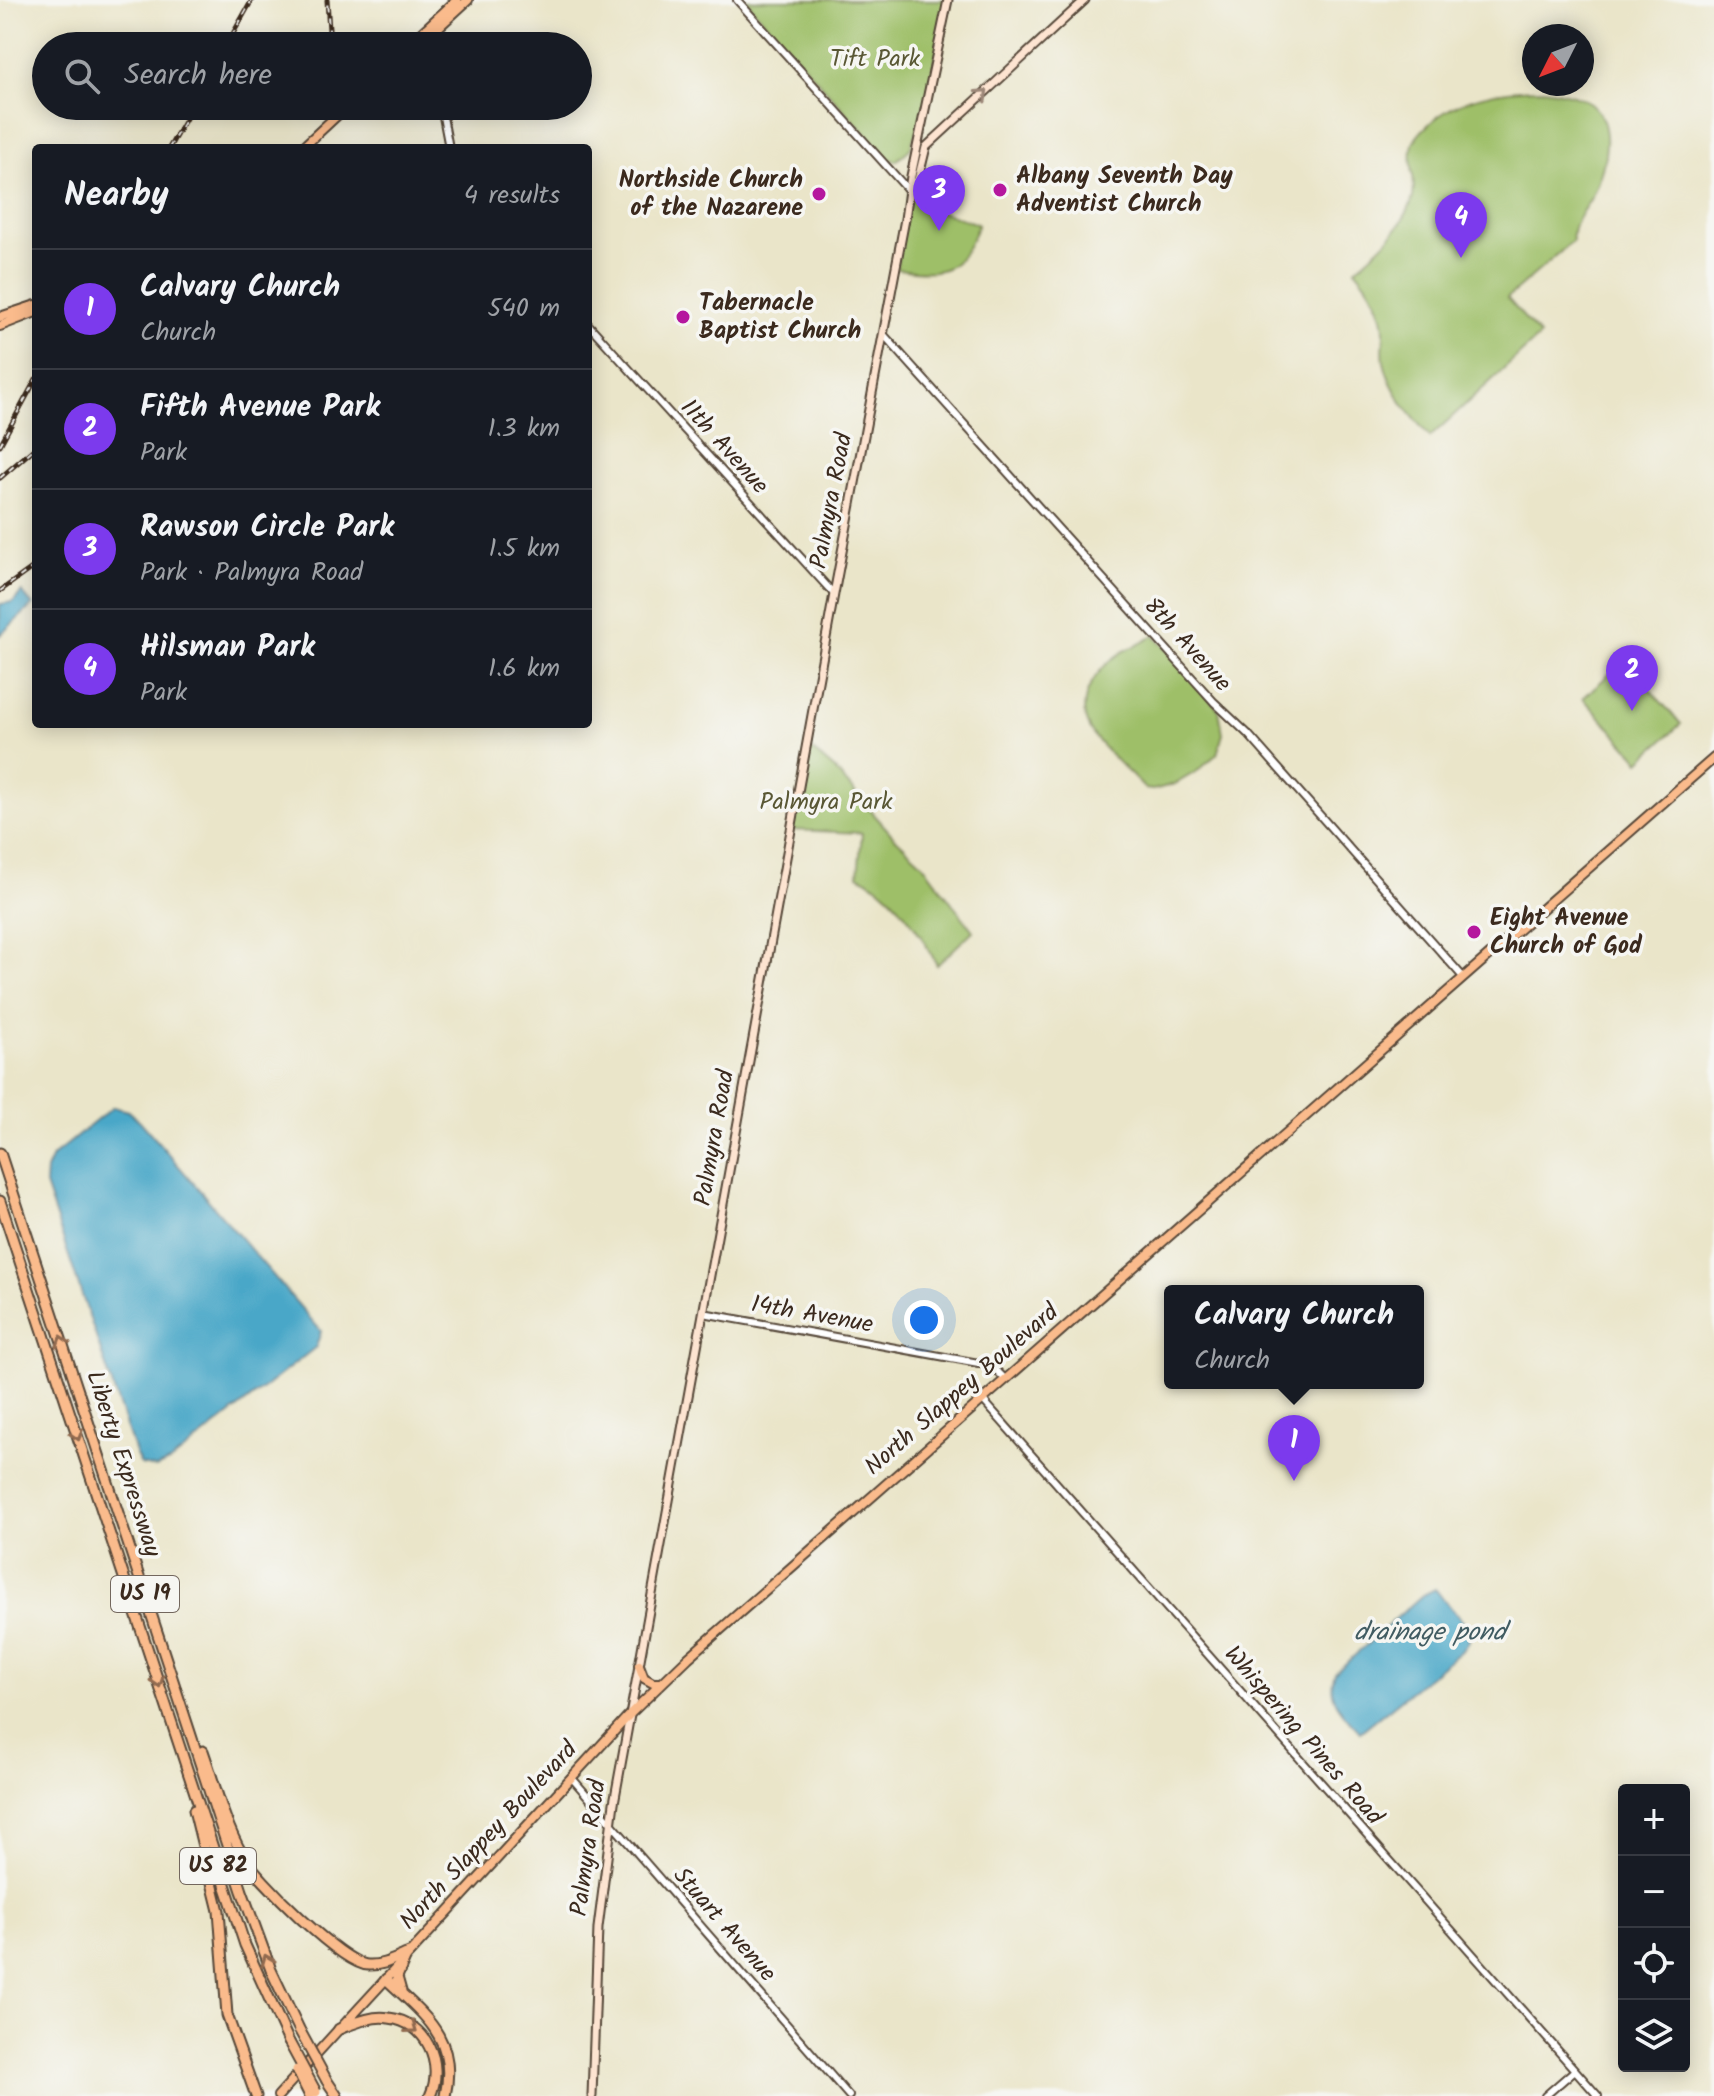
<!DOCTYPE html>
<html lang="en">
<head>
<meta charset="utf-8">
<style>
  :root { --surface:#171b24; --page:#20242c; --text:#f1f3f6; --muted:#9ea1a6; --line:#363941; --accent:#7c3aed }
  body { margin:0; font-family:Kalam,sans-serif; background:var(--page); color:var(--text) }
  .controls { position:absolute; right:24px; bottom:24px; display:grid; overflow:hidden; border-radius:8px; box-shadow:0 4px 20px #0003 }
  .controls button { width:72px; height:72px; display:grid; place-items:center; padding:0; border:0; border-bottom:2px solid var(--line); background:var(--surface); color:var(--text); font:40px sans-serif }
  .compass { position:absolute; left:1522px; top:24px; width:72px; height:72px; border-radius:50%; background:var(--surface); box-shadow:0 4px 20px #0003; rotate:228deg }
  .you { position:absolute; left:924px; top:1320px; width:28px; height:28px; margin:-20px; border:6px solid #fff; border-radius:50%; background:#1a73e8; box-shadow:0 0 0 12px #1a73e833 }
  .badge { display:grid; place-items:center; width:52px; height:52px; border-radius:50%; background:var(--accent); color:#fff; font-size:26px; font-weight:700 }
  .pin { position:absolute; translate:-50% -66px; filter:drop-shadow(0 2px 4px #0008) }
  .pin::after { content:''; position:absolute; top:42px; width:28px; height:24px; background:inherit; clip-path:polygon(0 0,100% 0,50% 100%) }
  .popup { position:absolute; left:1164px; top:1285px; width:260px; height:104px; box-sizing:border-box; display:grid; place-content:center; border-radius:8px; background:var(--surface); filter:drop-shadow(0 2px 6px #0005); font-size:26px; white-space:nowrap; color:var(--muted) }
  .popup b { font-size:30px; color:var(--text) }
  .popup::after { content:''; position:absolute; left:50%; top:100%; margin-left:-16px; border:16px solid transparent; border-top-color:var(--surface) }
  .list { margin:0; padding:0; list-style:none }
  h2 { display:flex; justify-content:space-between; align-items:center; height:104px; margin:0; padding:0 32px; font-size:34px }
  h2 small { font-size:26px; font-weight:400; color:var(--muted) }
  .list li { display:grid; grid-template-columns:52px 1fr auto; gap:24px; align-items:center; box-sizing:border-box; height:120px; padding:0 32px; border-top:2px solid var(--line) }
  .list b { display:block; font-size:30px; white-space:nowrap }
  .list p { margin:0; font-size:26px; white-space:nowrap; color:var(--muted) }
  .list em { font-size:26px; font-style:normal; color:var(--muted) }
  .icon { flex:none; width:44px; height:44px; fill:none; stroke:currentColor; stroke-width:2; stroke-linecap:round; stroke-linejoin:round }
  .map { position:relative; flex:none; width:1714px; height:2096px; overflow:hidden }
  .search { position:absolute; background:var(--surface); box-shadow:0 4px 20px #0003; left:32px; top:32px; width:560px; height:88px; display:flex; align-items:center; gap:20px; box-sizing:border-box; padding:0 28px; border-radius:44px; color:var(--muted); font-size:30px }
  .panel { position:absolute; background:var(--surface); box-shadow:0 4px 20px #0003; left:32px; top:144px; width:560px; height:584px; border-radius:8px }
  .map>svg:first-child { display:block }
  .green { fill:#9ebf68; stroke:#6c7443; stroke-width:2 }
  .water { fill:#49a7c8; stroke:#426873; stroke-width:2 }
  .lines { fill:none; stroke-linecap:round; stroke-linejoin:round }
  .tertiary-casing { stroke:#554638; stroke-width:10 }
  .secondary-casing { stroke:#554638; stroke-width:11 }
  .primary-casing { stroke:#554638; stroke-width:12 }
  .trunk-casing { stroke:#554638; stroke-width:12 }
  .motorway-casing { stroke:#554638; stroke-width:13 }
  .tertiary { stroke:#fff; stroke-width:6 }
  .secondary { stroke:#fde4d1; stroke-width:7 }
  .primary { stroke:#fabb8c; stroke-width:8 }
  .trunk { stroke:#fabb8c; stroke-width:8 }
  .motorway { stroke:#fabb8c; stroke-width:9 }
  .rail-casing { stroke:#3b2a1e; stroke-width:5 }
  .rail { stroke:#f6f6f2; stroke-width:2; stroke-dasharray:6; stroke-linecap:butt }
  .motorway-bridge-casing { stroke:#554638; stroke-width:13; stroke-linecap:butt }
  .motorway-bridge { stroke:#fabb8c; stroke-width:9 }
  .oneway { stroke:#9c8778 }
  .oneway2 { stroke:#916b50 }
  .poi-dot { fill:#b5179e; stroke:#f6f6f2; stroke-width:3 }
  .labels { text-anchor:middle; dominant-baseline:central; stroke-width:7; stroke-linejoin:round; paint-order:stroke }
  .shield { fill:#f6f6f2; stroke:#73675e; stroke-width:2 }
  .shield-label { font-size:22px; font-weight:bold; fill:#3b2a1e }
  .park-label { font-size:24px; fill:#595734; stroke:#f6f6f2 }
  .poi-label { font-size:24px; font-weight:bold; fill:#3b2a1e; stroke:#f6f6f2; text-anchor:start }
  .street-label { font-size:24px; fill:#3b2a1e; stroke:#f6f6f2 }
  .water-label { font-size:26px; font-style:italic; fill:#415c62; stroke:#f6f6f2 }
</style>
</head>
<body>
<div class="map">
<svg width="1714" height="2096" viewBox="0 0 1714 2096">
  <rect width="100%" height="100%" fill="#f6f6f2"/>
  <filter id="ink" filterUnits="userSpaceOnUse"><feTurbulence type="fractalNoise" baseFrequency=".0125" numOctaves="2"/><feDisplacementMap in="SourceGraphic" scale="16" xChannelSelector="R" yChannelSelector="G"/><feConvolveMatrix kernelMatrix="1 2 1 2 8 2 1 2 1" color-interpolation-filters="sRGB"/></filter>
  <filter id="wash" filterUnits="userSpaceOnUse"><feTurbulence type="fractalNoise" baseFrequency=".006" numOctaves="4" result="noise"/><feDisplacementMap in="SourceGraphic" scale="32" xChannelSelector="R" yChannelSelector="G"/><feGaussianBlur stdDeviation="1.8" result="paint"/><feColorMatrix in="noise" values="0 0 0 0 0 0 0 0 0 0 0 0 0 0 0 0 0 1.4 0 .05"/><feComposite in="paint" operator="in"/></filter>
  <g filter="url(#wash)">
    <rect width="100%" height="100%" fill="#eae5c9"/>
    <!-- green -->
    <path class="green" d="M745,0h202l-20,101 -17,48 -14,12 -8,-2z
      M1543,89c13,2 30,4 42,11 34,19 20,68 7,96 -7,13 -22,29 -19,45l-66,57 33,38 -110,101c-19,-22 -40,-46 -46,-75 -2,-10 0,-21 0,-31 -1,-24 -14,-45 -29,-62 22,-18 45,-38 56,-65 8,-20 -4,-40 2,-60 3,-8 9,-13 15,-19 31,-29 73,-36 115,-36z
      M909,193l12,12 57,19c-19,50 -34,51 -82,45z
      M1154,635l65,75 4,24 -6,20 -18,16 -24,14 -22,6 -8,-1c-15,-16 -44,-41 -55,-59 -17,-30 7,-62 32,-78 11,-6 21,-8 32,-17z
      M1624,661l57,63 -41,37 -57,-63z
      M807,746l27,23 60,68 28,26 51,68 -36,34c-17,-34 -42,-74 -79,-90l4,-42 -70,-3z"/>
    <!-- water -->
    <path class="water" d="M22,592l11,13 -33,30v-31l13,-2z
      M113,1107l15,4 12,10 181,210 -5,16 -145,114 -15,7 -15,-3 -6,-12 -90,-268 1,-15 6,-13z
      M1435,1589l34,40v12l-6,8 -103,83c-16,-18 -35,-34 -25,-59l86,-77z"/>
  </g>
  <g filter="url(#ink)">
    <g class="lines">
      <!-- tertiary casing -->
      <g class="tertiary-casing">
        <path id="tertiary" d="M737,0l172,191
          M441,106l8,42
          M588,324l246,270
          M884,335l330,367 34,32 215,243
          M703,1313l281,51 11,5 10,10
          M982,1399l616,697
          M571,1777l278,319
          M1545,2096l30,-26"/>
      </g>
      <!-- secondary casing -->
      <g class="secondary-casing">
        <path id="secondary" d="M911,189l7,-9 8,-33 159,-147
          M592,2096l6,-168 16,-125 220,-1209 71,-375 6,-43 37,-176"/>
      </g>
      <!-- primary casing -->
      <g class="primary-casing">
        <path id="primary" d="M407,46l50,-46
          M418,46l50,-46
          M302,148l45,-42
          M0,317l36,-12
          M0,326l36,-14
          M639,1665l5,13 9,5h9
          M340,2029l290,-315 58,-56 1026,-900"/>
      </g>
      <!-- trunk casing -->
      <g class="trunk-casing">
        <path id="trunk" d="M278,2096l61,-67"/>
      </g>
      <!-- motorway casing -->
      <g class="motorway-casing">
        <path id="motorway" d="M0,1153l242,738 29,79 29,61
          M0,1201l245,744 44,97
          M203,1751c12,34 21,71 39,103 14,24 100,110 126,111 15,1 28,-7 41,-12
          M194,1810l25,101 8,104 29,81
          M386,1979c39,37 72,59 59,117
          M401,1991l-4,-14 9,-21
          M339,2029c16,-6 33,-14 50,-11 37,4 56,45 41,78
          M327,2081l10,15"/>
      </g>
      <!-- tertiary -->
      <use href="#tertiary" class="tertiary"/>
      <!-- secondary -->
      <use href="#secondary" class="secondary"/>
      <!-- primary -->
      <use href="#primary" class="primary"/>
      <!-- trunk -->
      <use href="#trunk" class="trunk"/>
      <!-- motorway -->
      <use href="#motorway" class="motorway"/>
      <!-- rail casing -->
      <g class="rail-casing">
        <path id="rail" d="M226,46l26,-46
          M325,46l4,-16 -2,-30
          M169,148l24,-42
          M0,445l36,-66
          M0,478l36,-31
          M0,591l36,-26"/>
      </g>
      <!-- rail -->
      <use href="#rail" class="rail"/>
      <!-- motorway-bridge casing -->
      <g class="motorway-bridge-casing">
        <path id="motorway-bridge" d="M300,2031l27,50
          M289,2042l27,50
          M297,2070l13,26"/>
      </g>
      <!-- motorway-bridge -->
      <use href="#motorway-bridge" class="motorway-bridge"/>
    </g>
    <!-- one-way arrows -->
    <defs><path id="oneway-chevron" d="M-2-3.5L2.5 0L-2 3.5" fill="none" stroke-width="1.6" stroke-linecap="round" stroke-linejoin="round" transform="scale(2)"/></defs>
    <use class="oneway" href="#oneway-chevron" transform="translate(983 94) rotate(-43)"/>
    <g class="oneway2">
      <use href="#oneway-chevron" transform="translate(62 1341) rotate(-108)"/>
      <use href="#oneway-chevron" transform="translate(77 1435) rotate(72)"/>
      <use href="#oneway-chevron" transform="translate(158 1682) rotate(72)"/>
      <use href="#oneway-chevron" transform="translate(267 1960) rotate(-112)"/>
      <use href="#oneway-chevron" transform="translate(412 2028) rotate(35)"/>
    </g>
  </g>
  <!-- markers -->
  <g class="poi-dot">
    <circle cx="1000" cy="190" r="8"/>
    <circle cx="819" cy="194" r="8"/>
    <circle cx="683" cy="317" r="8"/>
    <circle cx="1474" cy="932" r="8"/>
  </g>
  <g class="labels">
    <!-- shield labels -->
    <g class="shield">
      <rect x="111" y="1576" width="68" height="36" rx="6"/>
      <rect x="180" y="1848" width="76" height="36" rx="6"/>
    </g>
    <g class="shield-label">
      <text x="145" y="1594">US 19</text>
      <text x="218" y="1866">US 82</text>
    </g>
    <!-- park labels -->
    <g class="park-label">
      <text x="875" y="59">Tift Park</text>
      <text x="826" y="802">Palmyra Park</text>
    </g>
    <!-- poi labels -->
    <g class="poi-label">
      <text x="1016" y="176">Albany Seventh Day<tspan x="1016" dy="28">Adventist Church</tspan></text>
      <text x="803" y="180" text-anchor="end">Northside Church<tspan x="803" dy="28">of the Nazarene</tspan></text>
      <text x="699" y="303">Tabernacle<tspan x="699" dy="28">Baptist Church</tspan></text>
      <text x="1490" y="918">Eight Avenue<tspan x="1490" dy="28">Church of God</tspan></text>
    </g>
    <!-- street labels -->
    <g class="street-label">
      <text transform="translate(724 447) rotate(48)">11th Avenue</text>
      <text transform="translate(832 501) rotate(-79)">Palmyra Road</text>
      <text transform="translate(1187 645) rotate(48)">8th Avenue</text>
      <text transform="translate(715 1138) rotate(-80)">Palmyra Road</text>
      <text transform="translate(812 1315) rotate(10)">14th Avenue</text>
      <text transform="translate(962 1390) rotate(-41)">North Slappey Boulevard</text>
      <text transform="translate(123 1464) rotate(72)">Liberty Expressway</text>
      <text transform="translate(1303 1736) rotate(49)">Whispering Pines Road</text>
      <text transform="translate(489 1836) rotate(-47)">North Slappey Boulevard</text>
      <text transform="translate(589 1848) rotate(-82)">Palmyra Road</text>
      <text transform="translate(724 1925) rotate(49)">Stuart Avenue</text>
    </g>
    <!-- water labels -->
    <g class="water-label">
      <text x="1430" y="1633">drainage pond</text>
    </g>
  </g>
</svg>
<div class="controls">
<button>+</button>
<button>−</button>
<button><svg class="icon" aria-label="locate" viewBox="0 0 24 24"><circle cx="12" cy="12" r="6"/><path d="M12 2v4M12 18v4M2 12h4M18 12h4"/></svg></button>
<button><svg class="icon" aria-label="layers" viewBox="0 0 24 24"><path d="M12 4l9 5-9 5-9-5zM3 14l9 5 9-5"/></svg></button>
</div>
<svg class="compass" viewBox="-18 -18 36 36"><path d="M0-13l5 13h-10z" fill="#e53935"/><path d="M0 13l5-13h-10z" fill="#9ea1a6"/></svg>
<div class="you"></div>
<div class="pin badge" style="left:1294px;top:1481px">1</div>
<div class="popup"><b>Calvary Church</b>Church</div>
<div class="pin badge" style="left:1632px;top:711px">2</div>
<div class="pin badge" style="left:939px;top:231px">3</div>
<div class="pin badge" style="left:1461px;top:258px">4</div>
<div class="search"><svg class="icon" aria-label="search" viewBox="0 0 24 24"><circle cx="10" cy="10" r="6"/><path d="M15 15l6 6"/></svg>Search here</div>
<section class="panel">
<h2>Nearby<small>4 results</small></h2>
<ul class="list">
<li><span class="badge">1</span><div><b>Calvary Church</b><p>Church</p></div><em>540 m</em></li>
<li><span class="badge">2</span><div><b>Fifth Avenue Park</b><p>Park</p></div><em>1.3 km</em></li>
<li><span class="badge">3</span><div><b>Rawson Circle Park</b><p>Park · Palmyra Road</p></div><em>1.5 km</em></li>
<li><span class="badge">4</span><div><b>Hilsman Park</b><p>Park</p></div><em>1.6 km</em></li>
</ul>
</section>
</div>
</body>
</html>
